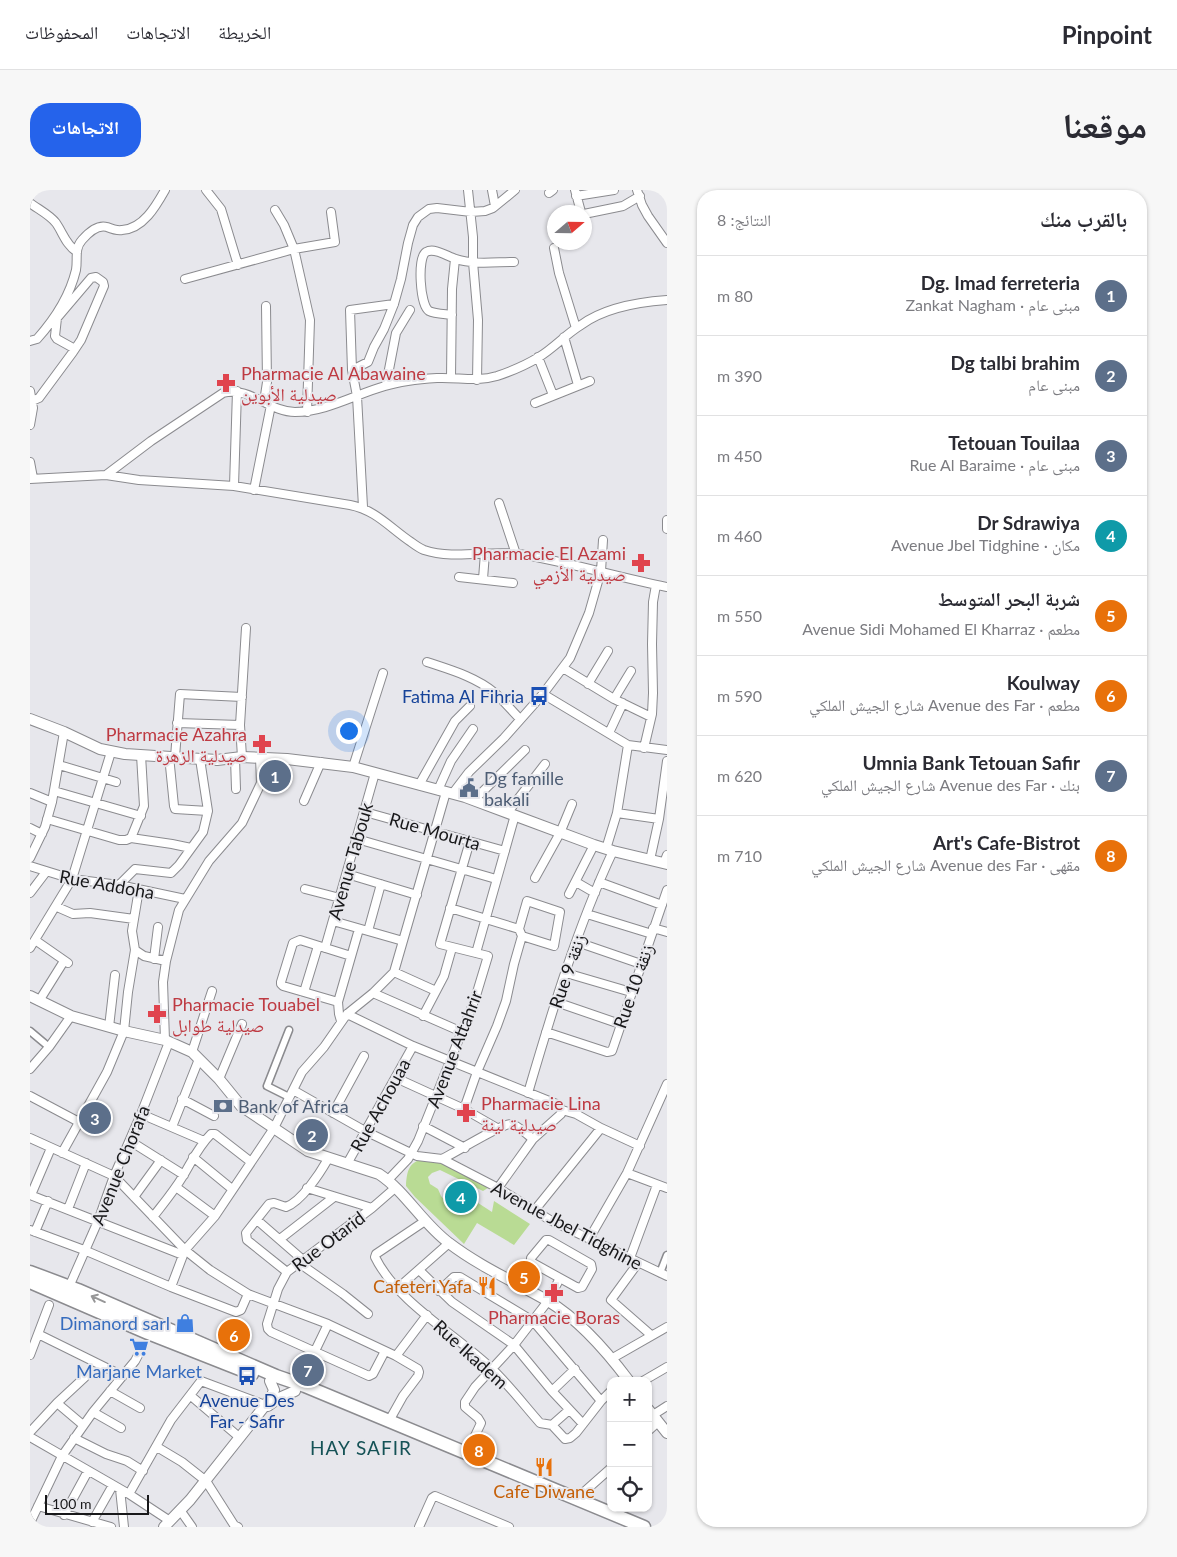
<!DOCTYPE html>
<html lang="ar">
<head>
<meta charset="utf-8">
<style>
  :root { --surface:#fff; --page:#f7f7f7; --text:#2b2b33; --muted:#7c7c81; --line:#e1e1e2; --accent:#2563eb }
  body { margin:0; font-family:Lato,"Noto Naskh Arabic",sans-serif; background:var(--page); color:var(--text); direction:rtl }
  .controls { position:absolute; right:15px; bottom:15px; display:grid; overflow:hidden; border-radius:10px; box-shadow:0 1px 4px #0004 }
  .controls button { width:45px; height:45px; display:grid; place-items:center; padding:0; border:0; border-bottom:1px solid var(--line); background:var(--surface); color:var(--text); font:25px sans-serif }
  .compass { position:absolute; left:517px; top:15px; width:45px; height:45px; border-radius:50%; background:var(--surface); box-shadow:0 1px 4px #0004; rotate:70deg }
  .scale { position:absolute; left:15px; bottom:12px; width:104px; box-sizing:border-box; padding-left:5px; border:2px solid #18181a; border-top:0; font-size:14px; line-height:18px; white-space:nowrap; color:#18181a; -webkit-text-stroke:4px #e7e7ec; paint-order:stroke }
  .you { position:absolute; left:318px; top:540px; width:18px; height:18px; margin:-12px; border:4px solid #fff; border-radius:50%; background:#1a73e8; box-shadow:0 0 0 8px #1a73e833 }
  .badge { display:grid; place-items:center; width:32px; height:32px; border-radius:50%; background:var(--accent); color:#fff; font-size:16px; font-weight:700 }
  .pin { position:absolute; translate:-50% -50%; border:2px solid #fff; box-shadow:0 1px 5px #0006 }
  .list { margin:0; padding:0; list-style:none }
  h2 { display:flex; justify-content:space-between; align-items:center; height:65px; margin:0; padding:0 20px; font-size:21px }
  h2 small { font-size:16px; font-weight:400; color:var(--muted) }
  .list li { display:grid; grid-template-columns:32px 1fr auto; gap:15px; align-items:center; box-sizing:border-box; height:80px; padding:0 20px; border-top:1px solid var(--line) }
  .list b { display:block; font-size:19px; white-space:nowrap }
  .list p { margin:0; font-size:16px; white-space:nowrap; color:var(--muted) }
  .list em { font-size:16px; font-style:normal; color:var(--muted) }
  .icon { flex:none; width:28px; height:28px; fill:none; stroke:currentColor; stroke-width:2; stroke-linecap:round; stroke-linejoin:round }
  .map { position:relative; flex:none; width:637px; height:1337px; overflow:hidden; direction:ltr; border-radius:20px }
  header { display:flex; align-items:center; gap:30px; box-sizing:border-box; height:70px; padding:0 25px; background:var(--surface); border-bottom:1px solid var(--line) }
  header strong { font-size:24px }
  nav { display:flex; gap:28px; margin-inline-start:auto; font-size:18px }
  .intro { display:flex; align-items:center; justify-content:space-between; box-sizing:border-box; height:120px; padding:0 30px }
  h1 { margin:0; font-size:35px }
  .button { padding:12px 22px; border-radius:20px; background:var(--accent); color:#fff; font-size:18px; font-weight:700 }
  main { display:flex; gap:30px; padding:0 30px }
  aside { flex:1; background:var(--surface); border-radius:20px; box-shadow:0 1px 4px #0004 }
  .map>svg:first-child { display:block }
  .green { fill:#b9db94 }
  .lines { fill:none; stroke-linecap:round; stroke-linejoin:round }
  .pedestrian-casing { stroke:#8b8b8f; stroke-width:9 }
  .minor-casing { stroke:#8b8b8f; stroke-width:10 }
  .tertiary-casing { stroke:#8b8b8f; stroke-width:12 }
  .primary-casing { stroke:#8b8b8f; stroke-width:15 }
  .pedestrian { stroke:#fff; stroke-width:6 }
  .minor { stroke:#fff; stroke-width:8 }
  .tertiary { stroke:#fff; stroke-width:10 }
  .primary { stroke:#fff; stroke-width:12 }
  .oneway { stroke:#979798 }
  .labels { text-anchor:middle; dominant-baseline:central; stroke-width:4; stroke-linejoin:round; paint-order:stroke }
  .health-label { font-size:18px; fill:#be3a42; stroke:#e7e7ec; text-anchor:start }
  .transit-label { font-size:18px; fill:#164399; stroke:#e7e7ec; text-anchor:end }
  .service-label { font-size:18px; fill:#4e5e75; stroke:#e7e7ec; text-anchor:start }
  .street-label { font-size:18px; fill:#18181a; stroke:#e7e7ec }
  .food-label { font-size:18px; fill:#c56008; stroke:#e7e7ec; text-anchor:end }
  .shop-label { font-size:18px; fill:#366cbe; stroke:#e7e7ec; text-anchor:end }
  .neighbourhood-label { font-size:19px; letter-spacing:1px; fill:#155256; stroke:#e7e7ec }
</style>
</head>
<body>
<header>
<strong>Pinpoint</strong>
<nav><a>الخريطة</a><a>الاتجاهات</a><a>المحفوظات</a></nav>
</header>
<div class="intro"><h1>موقعنا</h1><a class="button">الاتجاهات</a></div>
<main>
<aside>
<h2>بالقرب منك<small>النتائج: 8</small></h2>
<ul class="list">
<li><span class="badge" style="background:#5c6f8a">1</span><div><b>Dg. Imad ferreteria</b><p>مبنى عام · Zankat Nagham</p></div><em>80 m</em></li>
<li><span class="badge" style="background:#5c6f8a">2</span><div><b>Dg talbi brahim</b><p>مبنى عام</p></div><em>390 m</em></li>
<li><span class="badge" style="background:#5c6f8a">3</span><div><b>Tetouan Touilaa</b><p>مبنى عام · Rue Al Baraime</p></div><em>450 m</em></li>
<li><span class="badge" style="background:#0f9aa8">4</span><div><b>Dr Sdrawiya</b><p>مكان · Avenue Jbel Tidghine</p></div><em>460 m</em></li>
<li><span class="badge" style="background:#e8710a">5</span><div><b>شربة البحر المتوسط</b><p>مطعم · Avenue Sidi Mohamed El Kharraz</p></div><em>550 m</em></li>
<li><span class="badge" style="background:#e8710a">6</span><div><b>Koulway</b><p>مطعم · Avenue des Far شارع الجيش الملكي</p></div><em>590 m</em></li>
<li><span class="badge" style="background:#5c6f8a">7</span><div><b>Umnia Bank Tetouan Safir</b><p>بنك · Avenue des Far شارع الجيش الملكي</p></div><em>620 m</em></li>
<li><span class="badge" style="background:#e8710a">8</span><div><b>Art's Cafe-Bistrot</b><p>مقهى · Avenue des Far شارع الجيش الملكي</p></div><em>710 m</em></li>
</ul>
</aside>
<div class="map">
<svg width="637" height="1337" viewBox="0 0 637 1337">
  <rect width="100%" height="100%" fill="#e7e7ec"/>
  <!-- green -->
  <path class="green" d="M401,968l60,28 -8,5 -43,-21 -8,3 -4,4 2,7 8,5 3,7 10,12 7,-2 8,7 9,-12 17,11 2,-11 36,23 -16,21 -37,-22 -13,21 -49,-47 -9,-11c1,-20 5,-26 25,-28z"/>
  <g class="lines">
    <!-- pedestrian casing -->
    <g class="pedestrian-casing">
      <path id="pedestrian" d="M0,841l19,16
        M259,907l-22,-11 22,-56
        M630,1083l7,-18"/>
    </g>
    <!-- minor casing -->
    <g class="minor-casing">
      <path id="minor" d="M176,0l15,19 17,56
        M438,0l5,47v25l5,58 -1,60
        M462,0l3,16
        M545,0l6,22
        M607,0l5,15 6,11 19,27
        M519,3l4,-3
        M546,6l38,-6
        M0,13c8,6 20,12 26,20 7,10 10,22 21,29
        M245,20l9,15 10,24 16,71 -3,92
        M554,24l39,-8 17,-10
        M524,58l5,25 17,55
        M66,87l7,5 1,4 -23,54 -6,9 -18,-10 -2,-3 2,-18 34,-40z
        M155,89l109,-30 41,-7 -4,-30
        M422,125c-6,-1 -17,-1 -23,-4 -9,-6 -12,-53 -3,-59 9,-5 22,5 30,7 18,6 39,3 58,3
        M534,147l14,48
        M0,151l7,-2c17,-19 33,-44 39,-69 2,-11 -2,-21 6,-30 6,-7 15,-16 25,-13 5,2 10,4 15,3 21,-1 34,-24 43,-40
        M508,167l15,38
        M322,180l-2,-60 44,-6
        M421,188l1,-89 3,-30
        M356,195l10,-52 14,-23
        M0,201l3,17 -3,17
        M2,211l7,-3 34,-46 2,-3
        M234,212l3,-20 -1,-76
        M505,213l55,-22
        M0,272l3,16
        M76,285l45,-34 72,-48c27,-7 46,19 72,19 31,0 61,-18 90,-26 16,-5 36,-7 52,-8 21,-1 40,4 60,-2 15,-5 29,-11 42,-19 15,-9 27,-23 42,-32 23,-17 58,-23 86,-25
        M0,289l76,-4 33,5 95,6 116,19c26,5 40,23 61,37 4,3 8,6 13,8 30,10 64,0 95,4 50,8 98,23 148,33
        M204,296l3,-95
        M224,300l17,-85
        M469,313l17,51
        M333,317l-6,-111 -5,-26 16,-8 6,-15 10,-18 10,-25 7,-25 7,-36 5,-18 5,-8 11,-8 8,-1 34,4 14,-1 8,-3 22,-18
        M637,330v9
        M429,387l54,6
        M453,389l2,-26
        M397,472c24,8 49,15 68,31 9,8 17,18 25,26
        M533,478l51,31 37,18
        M558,494l20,-33
        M513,504l85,51 39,5
        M584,509l17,-28
        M147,533l63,2
        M579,543l14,-30
        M614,558l8,-34 1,-21 -1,-49 1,-42 3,-17
        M139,566l5,50 1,3 33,2
        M145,567l5,-63 62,3
        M212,567l-2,-32 6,-97
        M205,568l1,31
        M29,575l57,17
        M323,577l30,-94
        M389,595l36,-64 15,-15
        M408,600l13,-29 22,-32
        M24,601l87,25
        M0,603l22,9
        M423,603l16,-21 35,-34 39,-44 27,-36 19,-45 12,-42 2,-31
        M444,610l51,-50
        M274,611l17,-39
        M335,622l140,39
        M478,622l37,-48
        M587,623l42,6
        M17,629l72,21h7l5,-2 41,6 19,4
        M0,638l12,6
        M101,648l13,-32 -3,-51
        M327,649l139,40
        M576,659l11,-36 11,-68
        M0,668l15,-31 7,-25 12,-70
        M620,670l9,-41 8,-58
        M634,673l3,-8
        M0,676l42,13 47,6 66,14
        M317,684l70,21
        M505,688l25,-45 12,-29
        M546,692l19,11
        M569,692l63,23
        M89,695l16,-16 36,4 8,-8 24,-33 5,-21 -8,-52
        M275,699l35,9
        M0,703l16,-21
        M539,704l25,-49
        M27,717l16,7 17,-1 44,6
        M420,718l69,21
        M557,724l65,20
        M303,731l70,20
        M623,738l14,4
        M338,741l13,-47
        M5,750l33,23
        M547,752l64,22
        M0,758l42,-69 39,-127
        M295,758l50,-175
        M105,760l9,6 22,5
        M446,763l39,-138
        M124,769l4,-32
        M364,782l42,19
        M536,783l65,19
        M274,802l14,-46
        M343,803l89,39
        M9,811l25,-40
        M308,812l-55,-16 -2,-2v-2l12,-39 7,-3 51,16
        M526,812l64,22
        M317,824l66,32 146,59 3,5
        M393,826l21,-40 8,-28
        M311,831l-2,-7 -1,-12 21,-73
        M79,837l6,-52
        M516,842l61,20 5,-1 55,-161
        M135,850l-2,-58 3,-21 13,-51 30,-49 33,-38 19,-40 -1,-25
        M162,862l20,-61
        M0,879l19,-22 22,-31
        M366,888l68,31 33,19
        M189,889l23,-55
        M263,900l72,41 52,25 25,3 56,29 52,32 117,56
        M498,903c24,-82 49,-165 85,-242
        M0,906l49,26
        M152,909l32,17
        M434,919l13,-37 20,-46 9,-25 8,-37 8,-28 -3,-7 8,-28 33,11 -6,34 -32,-10
        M303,923l31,-57
        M111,924l63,27
        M393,936l42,22
        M142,937l27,-68
        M571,938l39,18
        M0,948l84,38 71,74 25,20 38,24 80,30 68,32 22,13 1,3 -1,4 -15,20 -14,25
        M100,951l54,34
        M32,963l45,-81 17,-41 4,-39 7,-42 -3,-19 7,-42
        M163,967l39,32
        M412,969c11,-5 61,-36 69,-35 7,1 16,11 22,15
        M317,974l66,-118
        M597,983l40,15
        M358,990l20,-21 10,-18 57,-142 13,-43 -48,-12 30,-103
        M146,997l39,29
        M277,998l65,20
        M468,998l35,-49 28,-25 1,-4
        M0,1005l153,60
        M1,1005l20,-47
        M104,1007l27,-37
        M38,1019l18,-46
        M504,1021l67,-83 -25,-14 -14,-4
        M123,1027c10,-13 21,-26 30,-41 9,-15 15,-29 28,-42h4l36,28
        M227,1030l46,40
        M395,1031l-49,33 -1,3c22,45 80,77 116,111 18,17 33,37 49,55l12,2 13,14 5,-1 6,-5 25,-32 10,-10
        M0,1040l54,20 87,37 65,25 5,-2 7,-16
        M5,1042l13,-31
        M250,1049l54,-42
        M559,1049l38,-66 40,-89
        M516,1050h3l42,24 1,5 -10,18 -4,1 -47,-26v-4z
        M600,1068l27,-73
        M269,1073l44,31 25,20
        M608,1073l-27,37 40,35
        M389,1080l33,32 62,43 38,46 31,33
        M257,1082l-40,-32 -1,-7 23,-29 5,-1 12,4c16,-6 34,-34 42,-48
        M39,1097l29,-66 16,-45 27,-62 28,-72
        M141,1097l14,-37 30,-34 49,-73 10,-15 28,-56 22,-25 23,-33 26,-21 21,-21 52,-180
        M368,1098l51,-45
        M409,1101l15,-14h6l73,44 68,80
        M8,1144l85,42
        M285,1161l13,-27
        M355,1161l-12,23 -4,2 -98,-44 -3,-3 -1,-5 11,-35 9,-17 85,-64 23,-20
        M0,1165l19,-50
        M366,1166l31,-41
        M581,1169l56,-32
        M613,1191l24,-14
        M80,1201l30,17
        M522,1201l23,-22
        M161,1206l48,41
        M27,1213l26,22
        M63,1222l28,16
        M623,1225l14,-9
        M522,1235l17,-15
        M618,1241l10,-9
        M0,1242l27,-29 28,-26
        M0,1247l99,57 41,27
        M44,1248l32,16 21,7 16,10
        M127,1257l25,15 24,19 28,44 4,2
        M437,1263l14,-30 -3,-5 -13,-11v-5l10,-15 39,-42 34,-44 12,-23
        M90,1299l4,38
        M99,1304l42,-74 30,-39 64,24
        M546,1309l35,-31
        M8,1316l73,21
        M150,1320l12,17
        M34,1325l24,-44
        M62,1332l21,-37
        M0,1333l32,-67 31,-44 42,-51 8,-15
        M389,1337l13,-29 3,-2 74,31"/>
    </g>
    <!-- tertiary casing -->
    <g class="tertiary-casing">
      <path id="tertiary" d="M0,529l34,13 36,17 25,5 92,6 25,-3 45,2 66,8 112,30 129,48 19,6 54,13
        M0,806l41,20 53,15 41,9 27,12 27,27 22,27 67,45 71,23c26,17 44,50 70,69 30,23 66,39 99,58 30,18 60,52 81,80
        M238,1216l11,-8 16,-7
        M618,1219l19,24
        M134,1337l26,-27 81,-102 3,-8 -4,-9"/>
    </g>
    <!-- primary casing -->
    <g class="primary-casing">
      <path id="primary" d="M0,1082l48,18 198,86 29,10 339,141
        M0,1092l118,51 104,41"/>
    </g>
    <!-- pedestrian -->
    <use href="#pedestrian" class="pedestrian"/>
    <!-- minor -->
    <use href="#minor" class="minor"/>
    <!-- tertiary -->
    <use href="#tertiary" class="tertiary"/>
    <!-- primary -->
    <use href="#primary" class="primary"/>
  </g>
  <!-- one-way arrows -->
  <defs><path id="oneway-shaft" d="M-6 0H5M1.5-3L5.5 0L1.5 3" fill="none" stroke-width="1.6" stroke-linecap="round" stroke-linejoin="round" transform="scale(1.25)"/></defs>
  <use class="oneway" href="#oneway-shaft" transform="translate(68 1109) rotate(-156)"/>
  <!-- icons -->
  <defs>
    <g id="pharmacy-bare" transform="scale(1.5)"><path d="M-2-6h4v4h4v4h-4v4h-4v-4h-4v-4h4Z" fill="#e0444e" stroke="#e7e7ec" stroke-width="2.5" paint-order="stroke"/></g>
    <g id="bus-bare" transform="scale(1.5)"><path d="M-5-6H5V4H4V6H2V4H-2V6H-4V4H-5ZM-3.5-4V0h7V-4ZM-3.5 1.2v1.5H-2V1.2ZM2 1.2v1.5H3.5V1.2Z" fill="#1a4fb4" stroke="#e7e7ec" stroke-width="2.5" paint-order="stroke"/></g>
    <g id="civic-bare" transform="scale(1.5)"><path d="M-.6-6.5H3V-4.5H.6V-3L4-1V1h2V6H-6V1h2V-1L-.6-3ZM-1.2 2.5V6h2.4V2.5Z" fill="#5c6f8a" stroke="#e7e7ec" stroke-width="2.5" paint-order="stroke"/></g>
    <g id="bank-bare" transform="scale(1.5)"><path d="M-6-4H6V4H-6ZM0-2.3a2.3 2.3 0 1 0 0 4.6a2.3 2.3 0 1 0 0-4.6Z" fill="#5c6f8a" stroke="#e7e7ec" stroke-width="2.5" paint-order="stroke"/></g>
    <g id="restaurant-bare" transform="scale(1.5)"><path d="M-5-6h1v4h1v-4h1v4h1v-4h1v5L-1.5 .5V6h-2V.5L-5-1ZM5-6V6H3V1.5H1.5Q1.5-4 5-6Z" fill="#e8710a" stroke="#e7e7ec" stroke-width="2.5" paint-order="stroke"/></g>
    <g id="shop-bare" transform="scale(1.5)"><path d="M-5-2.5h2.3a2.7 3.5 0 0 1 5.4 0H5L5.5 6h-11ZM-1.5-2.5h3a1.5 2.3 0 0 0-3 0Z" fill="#3f7fe0" stroke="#e7e7ec" stroke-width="2.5" paint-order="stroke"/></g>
    <g id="supermarket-bare" transform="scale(1.5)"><path d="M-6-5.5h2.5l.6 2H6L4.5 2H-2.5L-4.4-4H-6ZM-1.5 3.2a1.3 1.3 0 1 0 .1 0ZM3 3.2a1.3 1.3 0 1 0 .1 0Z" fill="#3f7fe0" stroke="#e7e7ec" stroke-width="2.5" paint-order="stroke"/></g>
  </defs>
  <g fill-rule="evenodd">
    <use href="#pharmacy-bare" x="196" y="193"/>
    <use href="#pharmacy-bare" x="611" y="373"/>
    <use href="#bus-bare" x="509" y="506"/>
    <use href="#pharmacy-bare" x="232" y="554"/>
    <use href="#civic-bare" x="439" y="598"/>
    <use href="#pharmacy-bare" x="127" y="824"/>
    <use href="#bank-bare" x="193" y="916"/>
    <use href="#pharmacy-bare" x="436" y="923"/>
    <use href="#restaurant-bare" x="457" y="1096"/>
    <use href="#pharmacy-bare" x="524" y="1103"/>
    <use href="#shop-bare" x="155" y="1133"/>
    <use href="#supermarket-bare" x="109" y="1157"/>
    <use href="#bus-bare" x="217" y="1186"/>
    <use href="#restaurant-bare" x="514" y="1277"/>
  </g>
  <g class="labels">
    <!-- health labels -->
    <g class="health-label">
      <text x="211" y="183">Pharmacie Al Abawaine<tspan x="211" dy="21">صيدلية الأبوين</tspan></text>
      <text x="596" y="363" text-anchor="end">Pharmacie El Azami<tspan x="596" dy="21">صيدلية الأزمي</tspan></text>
      <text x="217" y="544" text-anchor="end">Pharmacie Azahra<tspan x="217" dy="21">صيدلية الزهرة</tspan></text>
      <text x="142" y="814">Pharmacie Touabel<tspan x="142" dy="21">صيدلية طوابل</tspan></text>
      <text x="451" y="913">Pharmacie Lina<tspan x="451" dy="21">صيدلية لينة</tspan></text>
      <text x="524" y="1127" text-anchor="middle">Pharmacie Boras</text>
    </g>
    <!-- transit labels -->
    <g class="transit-label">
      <text x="494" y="506">Fatima Al Fihria</text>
      <text x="217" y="1210" text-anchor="middle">Avenue Des<tspan x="217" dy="21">Far - Safir</tspan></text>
    </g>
    <!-- service labels -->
    <g class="service-label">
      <text x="454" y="588">Dg famille<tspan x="454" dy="21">bakali</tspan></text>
      <text x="208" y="916">Bank of Africa</text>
    </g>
    <!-- street labels -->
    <g class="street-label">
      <text transform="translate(405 641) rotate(16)">Rue Mourta</text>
      <text transform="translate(320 671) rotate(-74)">Avenue Tabouk</text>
      <text transform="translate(77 694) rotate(10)">Rue Addoha</text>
      <text transform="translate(537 781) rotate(-71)">Rue 9 زنقة</text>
      <text transform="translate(603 796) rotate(-71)">Rue 10 زنقة</text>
      <text transform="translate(424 859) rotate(-69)">Avenue Attahrir</text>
      <text transform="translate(350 915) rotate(-61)">Rue Achouaa</text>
      <text transform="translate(90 975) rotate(-68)">Avenue Chorafa</text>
      <text transform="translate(537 1035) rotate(28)">Avenue Jbel Tidghine</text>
      <text transform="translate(298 1051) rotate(-37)">Rue Otarid</text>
      <text transform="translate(441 1164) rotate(42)">Rue Ikadem</text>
    </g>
    <!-- food labels -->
    <g class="food-label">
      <text x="442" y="1096">Cafeteri.Yafa</text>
      <text x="514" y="1301" text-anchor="middle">Cafe Diwane</text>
    </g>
    <!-- shop labels -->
    <g class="shop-label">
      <text x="140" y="1133">Dimanord sarl</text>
      <text x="109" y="1181" text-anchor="middle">Marjane Market</text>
    </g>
    <!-- neighbourhood labels -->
    <g class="neighbourhood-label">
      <text x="331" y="1257">HAY SAFIR</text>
    </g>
  </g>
</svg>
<div class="controls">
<button>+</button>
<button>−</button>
<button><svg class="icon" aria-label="locate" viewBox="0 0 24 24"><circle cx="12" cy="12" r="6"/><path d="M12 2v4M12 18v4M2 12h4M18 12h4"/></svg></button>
</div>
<svg class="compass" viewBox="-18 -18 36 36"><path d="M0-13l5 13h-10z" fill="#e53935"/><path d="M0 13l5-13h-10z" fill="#7c7c81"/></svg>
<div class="scale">100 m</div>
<div class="you"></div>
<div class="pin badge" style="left:245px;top:586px;background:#5c6f8a">1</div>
<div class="pin badge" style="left:282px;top:945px;background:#5c6f8a">2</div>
<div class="pin badge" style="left:65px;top:928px;background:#5c6f8a">3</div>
<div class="pin badge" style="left:431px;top:1007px;background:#0f9aa8">4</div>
<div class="pin badge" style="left:494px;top:1087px;background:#e8710a">5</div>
<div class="pin badge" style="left:204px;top:1145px;background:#e8710a">6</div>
<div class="pin badge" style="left:278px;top:1180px;background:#5c6f8a">7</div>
<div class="pin badge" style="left:449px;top:1260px;background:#e8710a">8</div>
</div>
</main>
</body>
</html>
